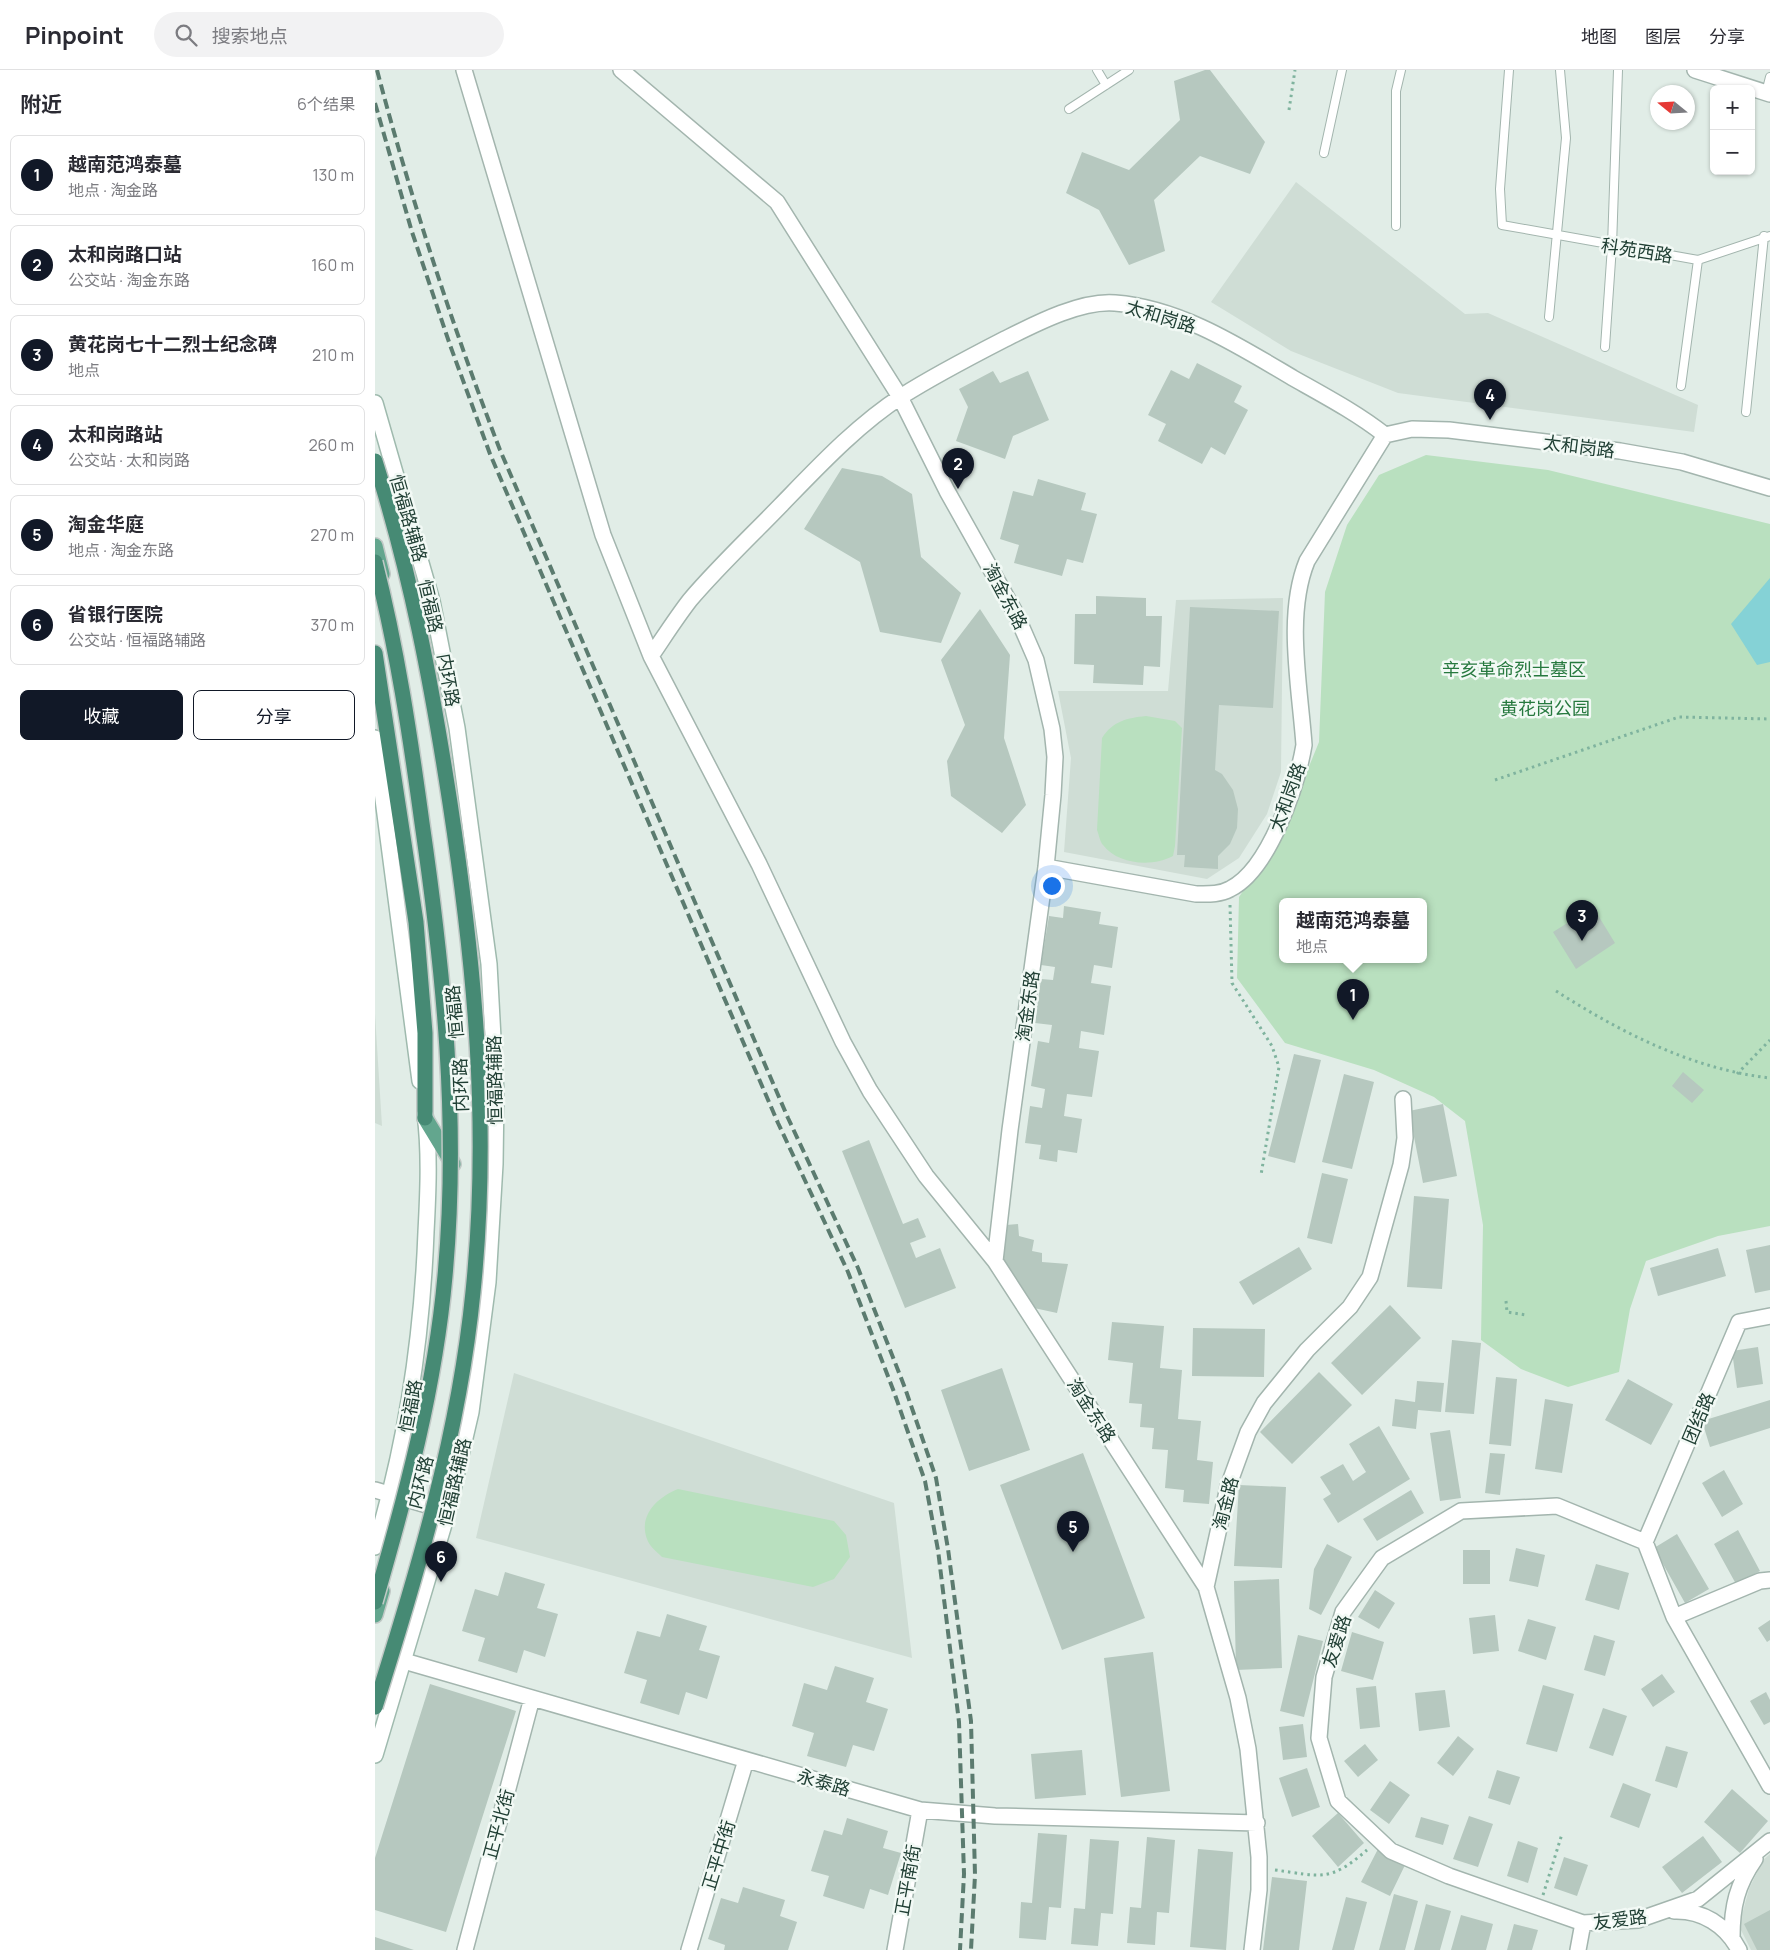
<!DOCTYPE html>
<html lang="zh">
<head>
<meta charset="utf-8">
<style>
  :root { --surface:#fff; --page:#f2f2f3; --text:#2b2b33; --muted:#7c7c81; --line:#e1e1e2; --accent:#111827 }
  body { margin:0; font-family:Manrope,"Noto Sans SC",sans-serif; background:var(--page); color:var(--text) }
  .controls { position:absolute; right:15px; top:15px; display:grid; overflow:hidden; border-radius:8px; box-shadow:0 1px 4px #0004 }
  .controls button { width:45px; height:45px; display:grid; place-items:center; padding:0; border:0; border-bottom:1px solid var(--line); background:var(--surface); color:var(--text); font:25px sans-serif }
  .compass { position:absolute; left:1275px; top:15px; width:45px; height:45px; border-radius:50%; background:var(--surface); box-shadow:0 1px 4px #0004; rotate:288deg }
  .you { position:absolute; left:676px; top:815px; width:18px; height:18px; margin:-12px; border:4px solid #fff; border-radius:50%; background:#1a73e8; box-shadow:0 0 0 8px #1a73e833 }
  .badge { display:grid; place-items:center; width:32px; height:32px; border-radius:50%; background:var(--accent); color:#fff; font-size:16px; font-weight:700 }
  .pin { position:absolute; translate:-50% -41px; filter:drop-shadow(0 1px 2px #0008) }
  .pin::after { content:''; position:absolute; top:26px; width:18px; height:15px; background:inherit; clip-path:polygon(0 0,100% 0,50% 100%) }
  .popup { position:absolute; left:904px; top:828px; width:148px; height:65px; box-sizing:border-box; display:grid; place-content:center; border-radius:8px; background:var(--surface); filter:drop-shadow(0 1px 4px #0005); font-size:16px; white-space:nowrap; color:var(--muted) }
  .popup b { font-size:19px; color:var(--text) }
  .popup::after { content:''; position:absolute; left:50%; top:100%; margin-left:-10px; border:10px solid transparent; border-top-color:var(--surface) }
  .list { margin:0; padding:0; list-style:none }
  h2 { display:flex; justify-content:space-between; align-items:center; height:65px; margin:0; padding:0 20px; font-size:21px }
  h2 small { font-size:16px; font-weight:400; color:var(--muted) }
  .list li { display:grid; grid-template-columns:32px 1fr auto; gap:15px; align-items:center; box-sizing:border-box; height:80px; margin:0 10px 10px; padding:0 10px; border:1px solid var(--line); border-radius:8px }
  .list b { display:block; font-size:19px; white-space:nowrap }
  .list p { margin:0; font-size:16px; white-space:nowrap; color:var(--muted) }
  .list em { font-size:16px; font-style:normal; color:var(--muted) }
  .actions { display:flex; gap:10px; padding:15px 20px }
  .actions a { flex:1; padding:11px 0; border:1px solid var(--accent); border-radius:8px; text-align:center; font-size:18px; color:var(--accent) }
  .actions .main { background:var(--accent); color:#fff }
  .icon { flex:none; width:28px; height:28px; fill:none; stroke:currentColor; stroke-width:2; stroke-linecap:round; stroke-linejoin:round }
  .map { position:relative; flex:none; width:1395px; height:1880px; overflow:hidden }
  header { display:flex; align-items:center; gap:30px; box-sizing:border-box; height:70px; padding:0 25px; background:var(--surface); border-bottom:1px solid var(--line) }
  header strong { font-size:24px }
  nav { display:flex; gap:28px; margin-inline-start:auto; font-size:18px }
  .search { width:350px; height:45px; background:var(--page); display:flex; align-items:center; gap:12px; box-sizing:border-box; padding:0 18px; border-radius:28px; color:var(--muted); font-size:19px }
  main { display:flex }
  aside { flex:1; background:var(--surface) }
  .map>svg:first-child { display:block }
  .built { fill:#cfddd5 }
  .green { fill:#b9e0bf; fill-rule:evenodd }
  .water { fill:#85d2d6 }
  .building { fill:#b6c8bf }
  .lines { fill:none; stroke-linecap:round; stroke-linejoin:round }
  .service-casing { stroke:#a3b5ae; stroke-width:10 }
  .minor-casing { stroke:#a3b5ae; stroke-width:18 }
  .secondary-casing { stroke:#9fbaae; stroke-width:18 }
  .primary-casing { stroke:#c1c9c6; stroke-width:18 }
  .trunk-casing { stroke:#c1c9c6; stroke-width:18 }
  .path { stroke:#7fb39e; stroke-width:3; stroke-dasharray:2.5 4; stroke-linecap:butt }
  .service { stroke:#fff; stroke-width:8 }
  .minor { stroke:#fff; stroke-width:15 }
  .secondary { stroke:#fff; stroke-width:15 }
  .primary { stroke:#63a68e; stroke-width:15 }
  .trunk { stroke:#468a74; stroke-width:15 }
  .rail { stroke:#5b7b6f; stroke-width:4; stroke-dasharray:10 5; stroke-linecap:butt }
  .trunk-bridge-casing { stroke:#c1c9c6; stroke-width:18; stroke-linecap:butt }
  .trunk-bridge { stroke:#468a74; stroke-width:15 }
  .labels { text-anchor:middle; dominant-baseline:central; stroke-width:5; stroke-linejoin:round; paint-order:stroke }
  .street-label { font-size:18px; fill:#203f34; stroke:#f2f9f5 }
  .park-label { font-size:18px; fill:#27793f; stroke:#f2f9f5 }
</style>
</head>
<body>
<header>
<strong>Pinpoint</strong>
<div class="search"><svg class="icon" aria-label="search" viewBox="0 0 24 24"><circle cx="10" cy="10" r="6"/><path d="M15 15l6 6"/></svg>搜索地点</div>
<nav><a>地图</a><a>图层</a><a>分享</a></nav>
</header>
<main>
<aside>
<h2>附近<small>6个结果</small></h2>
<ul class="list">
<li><span class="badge">1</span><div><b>越南范鸿泰墓</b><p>地点 · 淘金路</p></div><em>130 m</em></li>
<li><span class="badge">2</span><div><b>太和岗路口站</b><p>公交站 · 淘金东路</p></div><em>160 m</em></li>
<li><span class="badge">3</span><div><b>黄花岗七十二烈士纪念碑</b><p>地点</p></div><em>210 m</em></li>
<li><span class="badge">4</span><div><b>太和岗路站</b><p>公交站 · 太和岗路</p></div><em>260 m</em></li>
<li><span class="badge">5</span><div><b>淘金华庭</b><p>地点 · 淘金东路</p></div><em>270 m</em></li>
<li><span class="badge">6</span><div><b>省银行医院</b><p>公交站 · 恒福路辅路</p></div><em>370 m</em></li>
</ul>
<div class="actions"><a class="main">收藏</a><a>分享</a></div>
</aside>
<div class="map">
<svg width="1395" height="1880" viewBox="0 0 1395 1880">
  <rect width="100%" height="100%" fill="#e1ede7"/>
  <!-- built -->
  <path class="built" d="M921,112l169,132 23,-1 210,92 -4,27 -296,-39 -107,-42 -80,-49z
    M908,528l-2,174 -14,42 -28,44 -32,21 -143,-27 7,-94 -13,-67h110l8,-91z
    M0,944l7,112 -7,-3z
    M139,1303l380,130 18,155 -436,-120z
    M1395,1784v96h-19l-12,-24 10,-37 14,-29z"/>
  <!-- green -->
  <path class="green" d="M1051,385l122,15 222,54v702l-52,10 -72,25 -16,48 -11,63 -51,15 -47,-18 -40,-29 2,-115 -18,-104 -31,-24 -60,-27 -89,-27 -48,-65 2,-81 42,-62 38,-93 6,-150 22,-67 32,-50zM908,831h140v58h-140z
    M771,646l29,5 7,7 -7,118 -2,10c-20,11 -55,9 -70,-11 -3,-3 -4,-10 -6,-15l5,-92c11,-17 25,-20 44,-22z
    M303,1419l156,32 12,14 4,22 -16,22 -21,8 -151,-30c-5,-5 -13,-11 -15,-18 -9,-24 11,-42 31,-50z"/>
  <!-- water -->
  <path class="water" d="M1395,508v84l-13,3 -26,-41z"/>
  <!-- building -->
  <path class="building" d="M830,0h5l55,72 -15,32 -50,-18 -46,44 11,51 -36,14 -30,-55 -33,-17 16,-41 47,18 51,-50 -6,-39z
    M822,293l45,23 -8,16 14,8 -23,45 -14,-8 -9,17 -44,-23 8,-17 -18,-9 23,-45 18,9z
    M618,301l7,12 28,-12 21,49 -36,16 -8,23 -49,-18 12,-34 -9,-18z
    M467,398l40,8 30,18 9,63 40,36 -20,50 -61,-11 -20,-70 -56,-33z
    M663,409l48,14 -5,17 16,4 -14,49 -16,-4 -5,17 -48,-13 5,-18 -19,-6 13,-48 20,5z
    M721,526l50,2v18h16l-2,51 -16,-1 -1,19 -50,-2 1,-18 -20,-1 1,-50h21z
    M815,537l89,4 -6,97 -54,-3 -4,65 7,4 11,16 5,19 -1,19 -7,16 -12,12v13l-34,-2 1,-12h-8z
    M605,539l30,46 -6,83 22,67 -24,28 -51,-37 -4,-35 18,-36 -24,-65z
    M689,836l37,6 -2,12 19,3 -6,41 -18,-3 -3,18 20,3 -7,49 -23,-4 -2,17 20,3 -7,46 -25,-3 -3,22 18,3 -5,34 -19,-3 -1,12 -18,-3 2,-14 -16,-2 5,-37 12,2 3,-19 -14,-3 7,-45 11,2 3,-18 -17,-2 6,-44 12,1 2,-13 -14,-2 8,-49 14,2z
    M1218,837l22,36 -39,26 -23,-37z
    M919,984l27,6 -26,103 -27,-7z
    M1308,1002l21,18 -12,13 -20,-17z
    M969,1004l30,8 -22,87 -30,-7z
    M1068,1034l14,72 -34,7 -14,-72z
    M494,1070l34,84 15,-6 8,19 -16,6 6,15 24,-10 16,40 -51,20 -63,-157z
    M947,1103l26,6 -16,65 -25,-6z
    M1039,1126l35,3 -7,90 -35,-2z
    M643,1154l1,12 15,4 -2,11 10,2v9l26,2 -11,49 -23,-5 -32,-51 4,-32z
    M1395,1175v45l-15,3 -9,-43z
    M924,1177l13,22 -59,36 -14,-23z
    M1343,1178l8,28 -68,20 -8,-28z
    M1015,1235l31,33 -59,57 -31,-32z
    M737,1252l52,4 -4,42 22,2 -4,49 23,2 -4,39 16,2 -4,42 -26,-2 1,-12 -19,-2 3,-38 -16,-1 2,-21 -14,-1 2,-23 -13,-1 4,-40 -25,-3z
    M818,1258l72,1 -1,48 -72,-1z
    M1077,1270l29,3 -7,71 -29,-2z
    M1383,1277l5,37 -26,4 -5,-37z
    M627,1298l28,82 -61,21 -28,-81z
    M944,1302l33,33 -60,59 -32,-32z
    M1121,1307l21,2 -6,67 -22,-2z
    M1253,1309l45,25 -22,41 -46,-25z
    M1042,1311l27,2 -3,29 -23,-2 -2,19 -24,-3 3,-27 20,3z
    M1170,1329l28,5 -11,69 -27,-4z
    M1395,1330v28l-60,19 -8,-26z
    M1004,1356l31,53 -72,44 -15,-24 8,-5 -11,-17 23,-13 10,17 13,-9 -17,-28z
    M1075,1360l11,68 -21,3 -10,-68z
    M708,1383l62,165 -83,32 -62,-165z
    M1115,1383l15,1 -5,41 -15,-2z
    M1349,1400l19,34 -21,13 -20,-34z
    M864,1415l47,2 -4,81 -48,-2z
    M1036,1420l13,23 -47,28 -14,-22z
    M1363,1460l22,41 -24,13 -22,-40z
    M1302,1464l32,55 -24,14 -31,-55z
    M952,1474l25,13 -31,58 -12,-6 5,-40z
    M1141,1478l29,7 -7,32 -29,-6z
    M1088,1480h27v34h-27z
    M1221,1494l33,9 -10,37 -34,-10z
    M130,1502l40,12 -8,24 21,6 -13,43 -21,-7 -7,23 -39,-12 7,-23 -23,-7 13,-42 23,7z
    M904,1509l3,89 -46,2 -2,-89z
    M1000,1520l20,13 -16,26 -21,-12z
    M292,1544l40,12 -8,24 21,6 -13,43 -21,-7 -7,23 -39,-12 7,-23 -23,-7 13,-42 23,6z
    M1120,1545l4,36 -26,3 -4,-36z
    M1153,1549l28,8 -10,33 -28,-9z
    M1395,1550v20l-3,2 -9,-14z
    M977,1562l32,10 -11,38 -32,-9z
    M923,1565l25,6 -19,76 -24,-6z
    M1219,1565l21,6 -10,35 -21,-6z
    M778,1582l17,139 -49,6 -17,-139z
    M460,1596l39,12 -8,24 22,7 -14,42 -21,-6 -7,22 -39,-11 7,-23 -22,-7 12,-43 23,7z
    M1287,1604l13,18 -22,15 -12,-18z
    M55,1614l86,27 -70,221 -71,-22v-52z
    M1168,1615l31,9 -17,58 -31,-8z
    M1001,1616l4,41 -20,2 -4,-41z
    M1070,1620l5,37 -31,4 -4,-38z
    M1391,1622l4,8v22l-6,3 -14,-24z
    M1228,1638l24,8 -14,40 -24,-8z
    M928,1654l4,33 -24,3 -4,-33z
    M1083,1666l16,13 -21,27 -16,-13z
    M990,1674l13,16 -20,17 -14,-16z
    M1291,1676l22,6 -11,36 -22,-7z
    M707,1680l4,45 -51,4 -4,-45z
    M932,1698l13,39 -28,10 -13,-39z
    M1122,1700l23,7 -10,28 -22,-7z
    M1015,1711l20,14 -21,29 -19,-14z
    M1248,1713l28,11 -12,34 -29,-11z
    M1357,1719l36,32 -28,32 -36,-31z
    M963,1743l26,30 -26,24 -26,-31z
    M1094,1746l24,8 -15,43 -25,-8z
    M1046,1747l28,8 -6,20 -28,-8z
    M472,1748l41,13 -5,17 18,5 -13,42 -18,-6 -6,20 -41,-13 6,-20 -18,-5 13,-41 18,5z
    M663,1763l29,2 -6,73 -12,-1 -3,33 -27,-2 2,-36 11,1z
    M1328,1766l19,26 -40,31 -20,-26z
    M772,1767l28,3 -6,73 -12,-1 -2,33 -28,-2 3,-36 11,1z
    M715,1769l29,2 -6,73 -12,-1 -3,33 -27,-2 3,-36 11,1z
    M1143,1771l20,7 -10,35 -21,-7z
    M823,1779l35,3 -7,98 -36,-3z
    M1003,1779l28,14 -16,33 -29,-14z
    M1189,1787l24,8 -11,31 -23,-8z
    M897,1807l35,4 -8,69h-36z
    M368,1817l42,13 -5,16 17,6 -9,28h-64l1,-5 -17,-6 13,-41 17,5z
    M1019,1824l24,7 -13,49h-26z
    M971,1827l21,5 -13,48h-22z
    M1051,1834l25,7 -11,39h-26z
    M1395,1840v40h-13l-13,-26z
    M1086,1845l32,9 -7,26h-35z
    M1139,1854l24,6 -6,20h-25z
    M0,1867l39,13h-39z"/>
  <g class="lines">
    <!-- service casing -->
    <g class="service-casing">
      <path id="service" d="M722,0l9,15
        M1134,0l-9,119 2,36 196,35 72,-24
        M1391,23l4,-16
        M694,39l60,-39
        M949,83l18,-83
        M1021,156v-135l5,-21
        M1174,247l17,-179 -6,-68
        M1230,277l7,-101 6,-176
        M1306,316l17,-126
        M1371,342l18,-176"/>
    </g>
    <!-- minor casing -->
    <g class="minor-casing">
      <path id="minor" d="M89,0l139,465 48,121
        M246,0l156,132 123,195 47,94 69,123 20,46 16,69 3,28 -2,38 -7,72 -36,263 -15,131
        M1320,0l75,24
        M671,797l150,27c11,0 23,1 34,-5 39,-19 67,-103 74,-144 -4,-58 -19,-130 3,-184l78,-126
        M0,1420l69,20
        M1270,1472l94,-220 31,-6
        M831,1517l-211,-326 -69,-85 -56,-85 -27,-49 -84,-178 -108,-208c13,-19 25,-38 39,-56 28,-33 61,-64 91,-95 36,-37 77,-81 121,-109 33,-21 68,-39 103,-57 30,-15 76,-39 110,-36 65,5 124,43 178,75 32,18 64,35 92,57l27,-6 37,1 171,21 62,11 88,26
        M1299,1547l86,-36 10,-1
        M29,1591l516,149 75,6 262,7
        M1395,1716l-96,-169 -29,-75 -88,-36 -96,5 -79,47 -39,54 -19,65 -5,61 19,63 53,50 58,25 134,47 55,-3 60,-21 72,-58
        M1299,1841c28,-1 52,14 65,39
        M1357,1867c0,-31 5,-52 23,-78
        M90,1880l67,-252
        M314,1880l57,-190
        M520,1880l25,-140
        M877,1880l7,-60v-33l-11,-108 -10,-51 -32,-111 22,-100 20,-55 16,-29 43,-53 43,-43 20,-30 31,-112 4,-27 -2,-39
        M1203,1880l5,-27"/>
    </g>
    <!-- secondary casing -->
    <g class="secondary-casing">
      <path id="secondary" d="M0,333l57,198 25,127 32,236 7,130 -1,70 -7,118 -17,130 -23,99 -73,244
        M0,668l45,343
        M0,1477c31,-102 47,-208 51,-315 2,-38 4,-80 -1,-118"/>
    </g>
    <!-- primary casing -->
    <g class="primary-casing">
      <path id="primary" d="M0,476l7,28
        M50,1048l28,46
        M0,1545l7,-24"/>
    </g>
    <!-- trunk casing -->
    <g class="trunk-casing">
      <path id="trunk" d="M0,583l41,269 9,111v85"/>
    </g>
    <!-- path -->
    <path class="path" d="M914,40l6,-40
      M1120,710l184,-63 91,2
      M855,835l2,78 40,63 7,21 -18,108
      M1181,921c66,42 136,78 214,87
      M1362,1004l33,-34
      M1131,1231l1,11 19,3
      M900,1800c46,6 54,13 92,-20
      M1168,1825l19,-61"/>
    <!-- service -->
    <use href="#service" class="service"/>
    <!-- minor -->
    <use href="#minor" class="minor"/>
    <!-- secondary -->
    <use href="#secondary" class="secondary"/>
    <!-- primary -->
    <use href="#primary" class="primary"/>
    <!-- trunk -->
    <use href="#trunk" class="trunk"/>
    <!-- rail -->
    <path class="rail" d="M2,0c34,129 75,255 123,380l288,668 70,150 47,120 31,90 12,71 23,172 4,154 -4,75
      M0,33l37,129 38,113 40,109 288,669 70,149 46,120 31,89 13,69 21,172 5,152 -4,76"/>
    <!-- trunk-bridge casing -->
    <g class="trunk-bridge-casing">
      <path id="trunk-bridge" d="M0,391c36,113 57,225 75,342 25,164 40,323 23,489 -14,142 -55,279 -98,415
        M0,492c22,86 35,173 47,261 22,151 37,301 23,453 -10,112 -39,219 -70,326"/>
    </g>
    <!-- trunk-bridge -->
    <use href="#trunk-bridge" class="trunk-bridge"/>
  </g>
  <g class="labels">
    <!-- street labels -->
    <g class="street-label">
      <text transform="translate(1262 180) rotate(9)">科苑西路</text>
      <text transform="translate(786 246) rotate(17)">太和岗路</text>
      <text transform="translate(1204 376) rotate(7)">太和岗路</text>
      <text transform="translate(34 448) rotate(74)">恒福路辅路</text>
      <text transform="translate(631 526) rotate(62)">淘金东路</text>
      <text transform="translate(56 536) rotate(77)">恒福路</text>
      <text transform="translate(74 610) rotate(80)">内环路</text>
      <text transform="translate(912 727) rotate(-70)">太和岗路</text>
      <text transform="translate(652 936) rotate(-82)">淘金东路</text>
      <text transform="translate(79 942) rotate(-95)">恒福路</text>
      <text transform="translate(119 1010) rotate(-91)">恒福路辅路</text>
      <text transform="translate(85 1015) rotate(-92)">内环路</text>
      <text transform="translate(35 1336) rotate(-79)">恒福路</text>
      <text transform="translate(717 1340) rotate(57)">淘金东路</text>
      <text transform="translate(1323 1348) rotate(-67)">团结路</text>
      <text transform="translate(45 1412) rotate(-76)">内环路</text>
      <text transform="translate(79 1412) rotate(-77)">恒福路辅路</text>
      <text transform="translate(850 1433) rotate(-76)">淘金路</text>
      <text transform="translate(961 1571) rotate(-72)">友爱路</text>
      <text transform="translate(449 1712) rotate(16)">永泰路</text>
      <text transform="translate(123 1754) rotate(-75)">正平北街</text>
      <text transform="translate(343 1785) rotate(-73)">正平中街</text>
      <text transform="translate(532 1810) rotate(-80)">正平南街</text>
      <text transform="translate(1245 1849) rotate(-7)">友爱路</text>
    </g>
    <!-- park labels -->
    <g class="park-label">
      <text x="1139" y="599">辛亥革命烈士墓区</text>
      <text x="1170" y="638">黄花岗公园</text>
    </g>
  </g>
</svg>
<div class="controls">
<button>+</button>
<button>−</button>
</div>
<svg class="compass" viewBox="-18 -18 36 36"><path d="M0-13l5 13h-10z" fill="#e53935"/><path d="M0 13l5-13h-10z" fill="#7c7c81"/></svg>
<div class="you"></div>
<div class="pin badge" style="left:978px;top:950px">1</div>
<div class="popup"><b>越南范鸿泰墓</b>地点</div>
<div class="pin badge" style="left:583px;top:419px">2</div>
<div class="pin badge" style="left:1207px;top:871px">3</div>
<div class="pin badge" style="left:1115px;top:350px">4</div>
<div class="pin badge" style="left:698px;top:1482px">5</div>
<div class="pin badge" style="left:66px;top:1512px">6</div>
</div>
</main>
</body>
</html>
